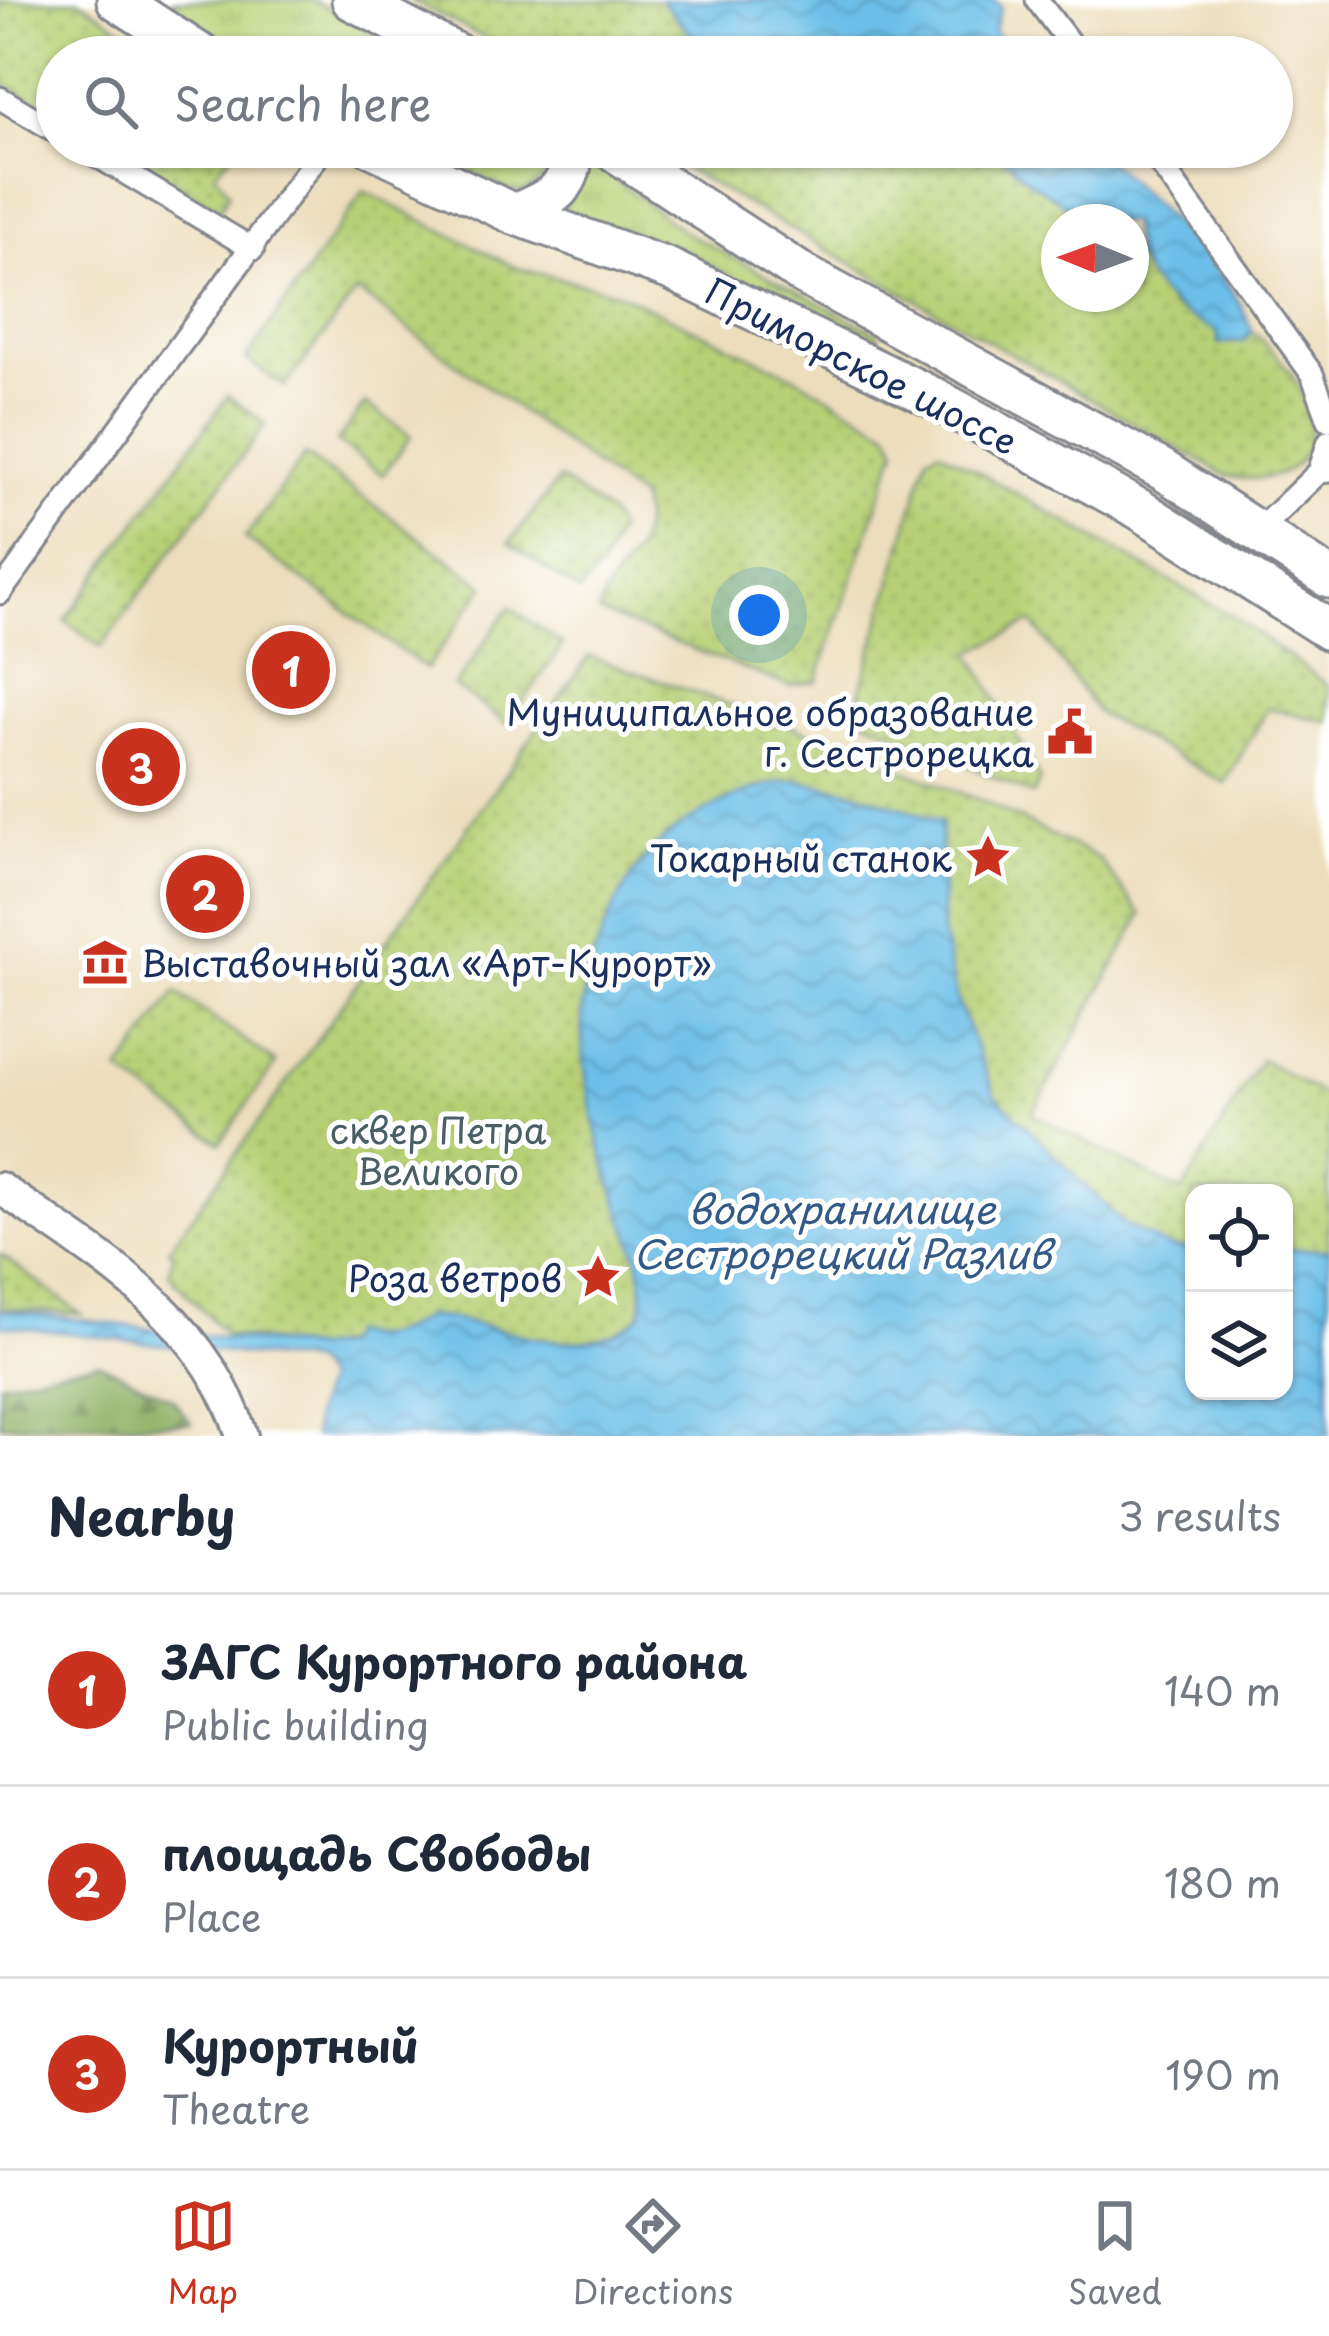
<!DOCTYPE html>
<html lang="en">
<head>
<meta charset="utf-8">
<style>
  :root { --surface:#fff; --page:#f2f2f3; --text:#1f2937; --muted:#747a83; --line:#e0e1e3; --accent:#c8321e }
  body { margin:0; font-family:"Playpen Sans",sans-serif; background:var(--page); color:var(--text) }
  .controls { position:absolute; right:36px; bottom:36px; display:grid; overflow:hidden; border-radius:24px; box-shadow:0 3px 9px #0004 }
  .controls button { width:108px; height:108px; display:grid; place-items:center; padding:0; border:0; border-bottom:3px solid var(--line); background:var(--surface); color:var(--text); font:60px sans-serif }
  .compass { position:absolute; left:1041px; top:204px; width:108px; height:108px; border-radius:50%; background:var(--surface); box-shadow:0 3px 9px #0004; rotate:271deg }
  .you { position:absolute; left:759px; top:615px; width:42px; height:42px; margin:-30px; border:9px solid #fff; border-radius:50%; background:#1a73e8; box-shadow:0 0 0 18px #1a73e833 }
  .badge { display:grid; place-items:center; width:78px; height:78px; border-radius:50%; background:var(--accent); color:#fff; font-size:39px; font-weight:700 }
  .pin { position:absolute; translate:-50% -50%; border:6px solid #fff; box-shadow:0 3px 12px #0006 }
  .list { margin:0; padding:0; list-style:none }
  h2 { display:flex; justify-content:space-between; align-items:center; height:156px; margin:0; padding:0 48px; font-size:51px }
  h2 small { font-size:39px; font-weight:400; color:var(--muted) }
  .list li { display:grid; grid-template-columns:78px 1fr auto; gap:36px; align-items:center; box-sizing:border-box; height:192px; padding:0 48px; border-top:3px solid var(--line) }
  .list b { display:block; font-size:45px; white-space:nowrap }
  .list p { margin:0; font-size:39px; white-space:nowrap; color:var(--muted) }
  .list em { font-size:39px; font-style:normal; color:var(--muted) }
  .icon { flex:none; width:66px; height:66px; fill:none; stroke:currentColor; stroke-width:2; stroke-linecap:round; stroke-linejoin:round }
  .map { position:relative; flex:none; width:1329px; height:1436px; overflow:hidden }
  .search { position:absolute; background:var(--surface); box-shadow:0 3px 9px #0004; left:36px; right:36px; top:36px; height:132px; display:flex; align-items:center; gap:30px; box-sizing:border-box; padding:0 42px; border-radius:66px; color:var(--muted); font-size:45px }
  .sheet { height:732px; background:var(--surface) }
  nav { display:flex; justify-content:space-around; align-items:center; box-sizing:border-box; height:168px; border-top:3px solid var(--line); background:var(--surface); font-size:33px; color:var(--muted) }
  nav a { display:grid; justify-items:center; gap:6px }
  nav .on { color:var(--accent) }
  .map>svg:first-child { display:block }
  .grass { fill:url(#grass-tufts); stroke:#69806a; stroke-width:3 }
  .forest { fill:url(#forest-firs); stroke:#567062; stroke-width:3 }
  .park { fill:url(#park-dots); stroke:#69806a; stroke-width:3 }
  .water { fill:url(#water-waves); stroke:#4477a3; stroke-width:3 }
  .lines { fill:none; stroke-linecap:round; stroke-linejoin:round }
  .street-casing { stroke:#84868d; stroke-width:27 }
  .secondary-casing { stroke:#84868d; stroke-width:36 }
  .highway-casing { stroke:#84868d; stroke-width:45 }
  .street { stroke:#fff; stroke-width:21 }
  .secondary { stroke:#fff; stroke-width:30 }
  .highway { stroke:#fff; stroke-width:39 }
  .labels { text-anchor:middle; dominant-baseline:central; stroke-width:10; stroke-linejoin:round; paint-order:stroke }
  .street-label { font-size:36px; fill:#1b2f5e; stroke:#fff }
  .poi-label { font-size:36px; fill:#1b2f5e; stroke:#fff; text-anchor:end }
  .park-label { font-size:36px; fill:#4a5f65; stroke:#fff }
  .water-label { font-size:39px; font-style:italic; fill:#335a87; stroke:#fff }
</style>
</head>
<body>
<div class="map">
<svg width="1329" height="1436" viewBox="0 0 1329 1436">
  <defs>
    <pattern id="grass-tufts" width="24" height="20" patternUnits="userSpaceOnUse" patternTransform="scale(3)"><rect width="24" height="20" fill="#b7d075"/><path d="M3 7l-1-3M5 7V3M7 7l1-3M15 17l-1-3M17 17v-4M19 17l1-3" fill="none" stroke="#9db368"/></pattern>
    <pattern id="forest-firs" width="22" height="20" patternUnits="userSpaceOnUse" patternTransform="scale(3)"><rect width="22" height="20" fill="#91b266"/><path d="M5 1l3.5 6h-7zM16 11l3.5 6h-7z" fill="#769157"/></pattern>
    <pattern id="park-dots" width="8" height="8" patternUnits="userSpaceOnUse" patternTransform="scale(3)"><rect width="8" height="8" fill="#b7d075"/><path d="M2 2h.1M6 6h.1" fill="none" stroke="#9db368" stroke-width="1.8" stroke-linecap="round"/></pattern>
    <pattern id="water-waves" width="16" height="10" patternUnits="userSpaceOnUse" patternTransform="scale(3)"><rect width="16" height="10" fill="#6cbfe8"/><path d="M0 5q4-4 8 0t8 0" fill="none" stroke="#589cbf"/></pattern>
  </defs>
  <rect width="100%" height="100%" fill="#fff"/>
  <filter id="ink" filterUnits="userSpaceOnUse"><feTurbulence type="fractalNoise" baseFrequency=".00833" numOctaves="2"/><feDisplacementMap in="SourceGraphic" scale="24" xChannelSelector="R" yChannelSelector="G"/><feConvolveMatrix kernelMatrix="1 2 1 2 8 2 1 2 1" color-interpolation-filters="sRGB"/></filter>
  <filter id="wash" filterUnits="userSpaceOnUse"><feTurbulence type="fractalNoise" baseFrequency=".004" numOctaves="4" result="noise"/><feDisplacementMap in="SourceGraphic" scale="48" xChannelSelector="R" yChannelSelector="G"/><feGaussianBlur stdDeviation="2.7" result="paint"/><feColorMatrix in="noise" values="0 0 0 0 0 0 0 0 0 0 0 0 0 0 0 0 0 1.4 0 .05"/><feComposite in="paint" operator="in"/></filter>
  <g filter="url(#wash)">
    <rect width="100%" height="100%" fill="#ecdebc"/>
    <!-- grass -->
    <path class="grass" d="M172,0h140l109,57h-178l-60,-37z
      M419,147h138l-4,26 -29,19 -20,-3z
      M589,159l94,72 196,103 -6,12 -199,-98 -111,-37z"/>
    <!-- forest -->
    <path class="forest" d="M98,1362l75,37 18,24 -191,2v-43z"/>
    <!-- park -->
    <path class="park" d="M0,0h80l84,57h-107v57l-57,-33z
      M410,0h250l51,57h-189z
      M113,147h125l-23,25 14,21 -9,17z
      M656,147h337l36,34 63,41h-33v72h72v-43l42,57 71,33 8,-10c18,18 38,35 48,59 29,64 -9,99 -73,86l-535,-303z
      M364,191l153,77 99,24 180,85 94,55 7,16 -80,233 -28,5 -190,-73c10,-50 59,-55 40,-115l-282,-207 -72,96 -39,-28z
      M228,396l38,28 -165,223 -36,-26z
      M365,403l46,33 -28,39 -46,-33z
      M940,450l295,168 94,68v36l-61,-14 -43,75 -126,-69 -67,-92 -61,31 69,127 -7,15 -179,-81 74,-260z
      M305,455l180,131 -59,83 -181,-131z
      M559,479l50,35 9,16 -18,38 -21,24 -70,-49z
      M510,607l53,38 -56,79 -53,-38z
      M589,656l208,72 188,74 113,56 44,57 -110,199 150,78 79,-133 68,40v151l-45,-1v-56h-90v55h-23l-46,-22 -130,-130 -37,-93 -16,-70 -1,-112 -84,-29 -60,-12 -46,10 -85,47 -26,26 -38,80 -18,112 27,127 32,88 -2,44c-57,58 -146,6 -214,2l-27,18 -85,15 -89,-14 -52,-55 -5,-8 5,-18 -6,-4z
      M176,992l100,71 -56,80 -100,-71z
      M0,1254l81,60 -81,-6z"/>
    <!-- water -->
    <path class="water" d="M661,0h334l6,7 -7,22 14,28h-297z
      M993,147h102c50,54 133,113 157,184l-8,10 -25,3 -2,-13c-47,-20 -86,-56 -86,-109h-39l-63,-41z
      M797,780l60,12 84,29 1,112 16,70 37,92 130,131 46,22h23v143h90v-142l45,1v186h-1016l1,-22 11,-34 -13,-17 -312,-38v-15l315,39 26,-3 8,-14c29,13 53,0 78,-16 67,4 158,56 214,-2 9,-46 -14,-81 -27,-123 -16,-49 -31,-111 -32,-163 -1,-59 34,-142 76,-183 27,-28 100,-64 139,-65z"/>
  </g>
  <g filter="url(#ink)">
    <g class="lines">
      <!-- street casing -->
      <g class="street-casing">
        <path id="street" d="M1037,0l43,57
          M0,98l57,34
          M82,147l171,102
          M1148,147l164,227 17,46
          M1329,471l-10,1 10,-31
          M1260,529l59,-57
          M0,593l324,-446"/>
      </g>
      <!-- secondary casing -->
      <g class="secondary-casing">
        <path id="secondary" d="M0,1188c98,68 204,127 242,248"/>
      </g>
      <!-- highway casing -->
      <g class="highway-casing">
        <path id="highway" d="M117,0l88,57
          M352,0l111,57
          M372,147l142,67 155,55 265,129 205,111 190,121
          M608,147l196,128 359,195 166,108
          M514,214c33,-13 62,-26 57,-67"/>
      </g>
      <!-- street -->
      <use href="#street" class="street"/>
      <!-- secondary -->
      <use href="#secondary" class="secondary"/>
      <!-- highway -->
      <use href="#highway" class="highway"/>
    </g>
  </g>
  <!-- icons -->
  <defs>
    <g id="civic-bare" transform="scale(3.6)"><path d="M-.6-6.5H3V-4.5H.6V-3L4-1V1h2V6H-6V1h2V-1L-.6-3ZM-1.2 2.5V6h2.4V2.5Z" fill="#c8321e" stroke="#fff" stroke-width="2.5" paint-order="stroke"/></g>
    <g id="sight-bare" transform="scale(3.6)"><path d="M0-6L1.8-2.2L6-1.7L2.9 1.2L3.7 5.4L0 3.3L-3.7 5.4L-2.9 1.2L-6-1.7L-1.8-2.2Z" fill="#c8321e" stroke="#fff" stroke-width="2.5" paint-order="stroke"/></g>
    <g id="museum-bare" transform="scale(3.6)"><path d="M0-6L6-3V-2H-6V-3ZM-5-1h2V3h-2ZM-1-1h2V3h-2ZM3-1h2V3H3ZM-6 4H6V6H-6Z" fill="#c8321e" stroke="#fff" stroke-width="2.5" paint-order="stroke"/></g>
  </defs>
  <g fill-rule="evenodd">
    <use href="#civic-bare" x="1070" y="732"/>
    <use href="#sight-bare" x="988" y="857"/>
    <use href="#museum-bare" x="105" y="962"/>
    <use href="#sight-bare" x="598" y="1277"/>
  </g>
  <g class="labels">
    <!-- street labels -->
    <g class="street-label">
      <text transform="translate(862 365) rotate(27)">Приморское шоссе</text>
    </g>
    <!-- poi labels -->
    <g class="poi-label">
      <text x="1034" y="711">Муниципальное образование<tspan x="1034" dy="41">г. Сестрорецка</tspan></text>
      <text x="952" y="857">Токарный станок</text>
      <text x="141" y="962" text-anchor="start">Выставочный зал «Арт-Курорт»</text>
      <text x="562" y="1277">Роза ветров</text>
    </g>
    <!-- park labels -->
    <g class="park-label">
      <text x="438" y="1129">сквер Петра<tspan x="438" dy="41">Великого</tspan></text>
    </g>
    <!-- water labels -->
    <g class="water-label">
      <text x="842" y="1207">водохранилище<tspan x="842" dy="45">Сестрорецкий Разлив</tspan></text>
    </g>
  </g>
</svg>
<div class="controls">
<button><svg class="icon" aria-label="locate" viewBox="0 0 24 24"><circle cx="12" cy="12" r="6"/><path d="M12 2v4M12 18v4M2 12h4M18 12h4"/></svg></button>
<button><svg class="icon" aria-label="layers" viewBox="0 0 24 24"><path d="M12 4l9 5-9 5-9-5zM3 14l9 5 9-5"/></svg></button>
</div>
<svg class="compass" viewBox="-18 -18 36 36"><path d="M0-13l5 13h-10z" fill="#e53935"/><path d="M0 13l5-13h-10z" fill="#747a83"/></svg>
<div class="you"></div>
<div class="pin badge" style="left:291px;top:670px">1</div>
<div class="pin badge" style="left:205px;top:894px">2</div>
<div class="pin badge" style="left:141px;top:767px">3</div>
<div class="search"><svg class="icon" aria-label="search" viewBox="0 0 24 24"><circle cx="10" cy="10" r="6"/><path d="M15 15l6 6"/></svg>Search here</div>
</div>
<section class="sheet">
<h2>Nearby<small>3 results</small></h2>
<ul class="list">
<li><span class="badge">1</span><div><b>ЗАГС Курортного района</b><p>Public building</p></div><em>140 m</em></li>
<li><span class="badge">2</span><div><b>площадь Свободы</b><p>Place</p></div><em>180 m</em></li>
<li><span class="badge">3</span><div><b>Курортный</b><p>Theatre</p></div><em>190 m</em></li>
</ul>
</section>
<nav>
<a class="on"><svg class="icon" aria-label="map" viewBox="0 0 24 24"><path d="M3 6l6-2 6 2 6-2v14l-6 2-6-2-6 2zM9 4v14M15 6v14"/></svg>Map</a>
<a><svg class="icon" aria-label="directions" viewBox="0 0 24 24"><path d="M12 3l9 9-9 9-9-9zM9 14v-3h6M13 9l2 2-2 2"/></svg>Directions</a>
<a><svg class="icon" aria-label="saved" viewBox="0 0 24 24"><path d="M7 4h10v16l-5-4-5 4z"/></svg>Saved</a>
</nav>
</body>
</html>
